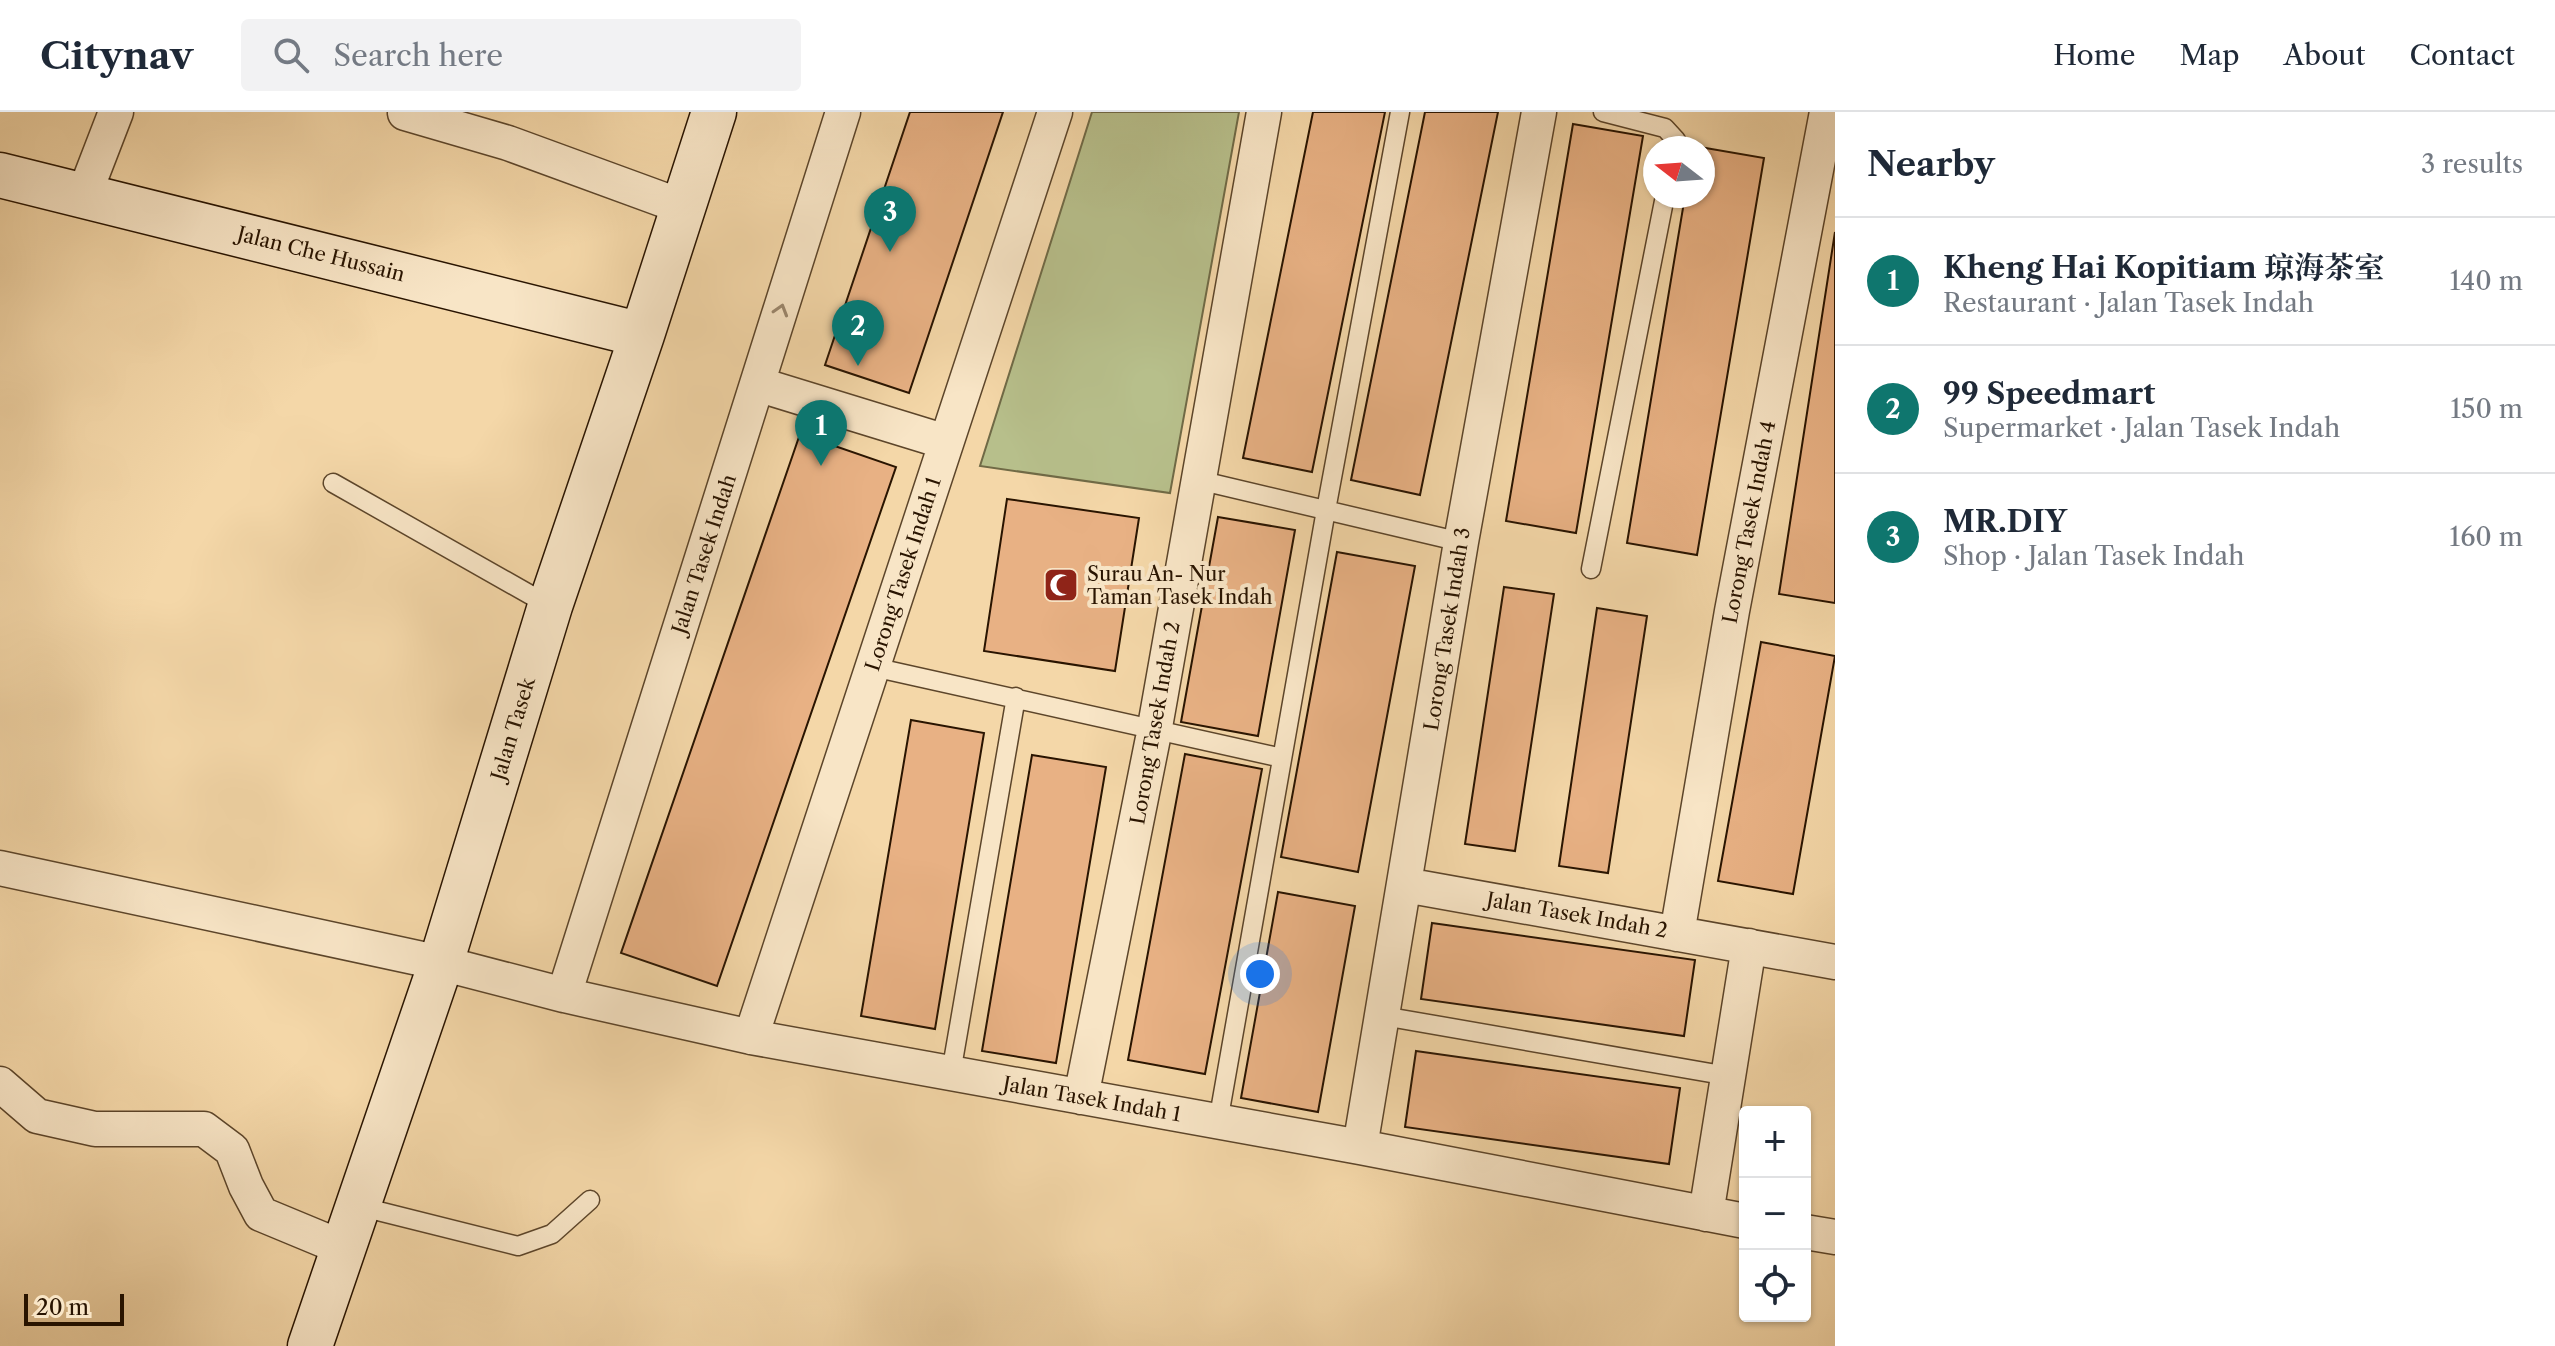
<!DOCTYPE html>
<html lang="en">
<head>
<meta charset="utf-8">
<style>
  :root { --surface:#fff; --page:#f2f2f3; --text:#1f2937; --muted:#747a83; --line:#e0e1e3; --accent:#0f766e }
  body { margin:0; font-family:"Libre Caslon Text","Noto Serif SC",serif; background:var(--page); color:var(--text) }
  .controls { position:absolute; right:24px; bottom:24px; display:grid; overflow:hidden; border-radius:8px; box-shadow:0 2px 6px #0004 }
  .controls button { width:72px; height:72px; display:grid; place-items:center; padding:0; border:0; border-bottom:2px solid var(--line); background:var(--surface); color:var(--text); font:40px sans-serif }
  .compass { position:absolute; left:1643px; top:24px; width:72px; height:72px; border-radius:50%; background:var(--surface); box-shadow:0 2px 6px #0004; rotate:287deg }
  .scale { position:absolute; left:24px; bottom:20px; width:100px; box-sizing:border-box; padding-left:8px; border:4px solid #291400; border-top:0; font-size:22px; line-height:28px; white-space:nowrap; color:#291400; -webkit-text-stroke:6px #f8e5c6; paint-order:stroke }
  .you { position:absolute; left:1260px; top:862px; width:28px; height:28px; margin:-20px; border:6px solid #fff; border-radius:50%; background:#1a73e8; box-shadow:0 0 0 12px #1a73e833 }
  .badge { display:grid; place-items:center; width:52px; height:52px; border-radius:50%; background:var(--accent); color:#fff; font-size:26px; font-weight:700 }
  .pin { position:absolute; translate:-50% -66px; filter:drop-shadow(0 2px 4px #0008) }
  .pin::after { content:''; position:absolute; top:42px; width:28px; height:24px; background:inherit; clip-path:polygon(0 0,100% 0,50% 100%) }
  .list { margin:0; padding:0; list-style:none }
  h2 { display:flex; justify-content:space-between; align-items:center; height:104px; margin:0; padding:0 32px; font-size:34px }
  h2 small { font-size:26px; font-weight:400; color:var(--muted) }
  .list li { display:grid; grid-template-columns:52px 1fr auto; gap:24px; align-items:center; box-sizing:border-box; height:128px; padding:0 32px; border-top:2px solid var(--line) }
  .list b { display:block; font-size:30px; white-space:nowrap }
  .list p { margin:0; font-size:26px; white-space:nowrap; color:var(--muted) }
  .list em { font-size:26px; font-style:normal; color:var(--muted) }
  .icon { flex:none; width:44px; height:44px; fill:none; stroke:currentColor; stroke-width:2; stroke-linecap:round; stroke-linejoin:round }
  .map { position:relative; flex:none; width:1835px; height:1234px; overflow:hidden }
  header { display:flex; align-items:center; gap:48px; box-sizing:border-box; height:112px; padding:0 40px; background:var(--surface); border-bottom:2px solid var(--line) }
  header strong { font-size:38px }
  nav { display:flex; gap:44px; margin-inline-start:auto; font-size:28px }
  .search { width:560px; height:72px; background:var(--page); display:flex; align-items:center; gap:20px; box-sizing:border-box; padding:0 28px; border-radius:8px; color:var(--muted); font-size:30px }
  main { display:flex }
  aside { flex:1; background:var(--surface) }
  .map>svg:first-child { display:block }
  .green { fill:#b7bf8b; stroke:#706a46; stroke-width:2 }
  .building { fill:#e8b184; stroke:#291400; stroke-width:2 }
  .lines { fill:none; stroke-linecap:round; stroke-linejoin:round }
  .lane-casing { stroke:#5c452a; stroke-width:21 }
  .street-casing { stroke:#5c452a; stroke-width:37 }
  .secondary-casing { stroke:#291400; stroke-width:47 }
  .lane { stroke:#f8e5c6; stroke-width:18 }
  .street { stroke:#f8e5c6; stroke-width:34 }
  .secondary { stroke:#f8e5c6; stroke-width:44 }
  .oneway { stroke:#9b876d }
  .labels { text-anchor:middle; dominant-baseline:central; stroke-width:8; stroke-linejoin:round; paint-order:stroke }
  .street-label { font-size:20px; fill:#291400; stroke:#f8e5c6 }
  .poi-label { font-size:20px; fill:#291400; stroke:#f8e5c6; text-anchor:start }
</style>
</head>
<body>
<header>
<strong>Citynav</strong>
<div class="search"><svg class="icon" aria-label="search" viewBox="0 0 24 24"><circle cx="10" cy="10" r="6"/><path d="M15 15l6 6"/></svg>Search here</div>
<nav><a>Home</a><a>Map</a><a>About</a><a>Contact</a></nav>
</header>
<main>
<div class="map">
<svg width="1835" height="1234" viewBox="0 0 1835 1234">
  <rect width="100%" height="100%" fill="#f4d7a8"/>
  <filter id="stains"><feTurbulence type="fractalNoise" baseFrequency=".0025" numOctaves="4"/><feColorMatrix values="0 0 0 0 .2 0 0 0 0 .09 0 0 0 0 .02 0 0 0 .5 -.17"/></filter>
  <radialGradient id="worn" r=".72"><stop offset=".6" stop-color="#630" stop-opacity="0"/><stop offset="1" stop-color="#630" stop-opacity=".3"/></radialGradient>
  <!-- green -->
  <path class="green" d="M1092,0h147l-69,381 -190,-27z"/>
  <!-- building -->
  <path class="building" d="M910,0h93l-94,281 -84,-28z
    M1313,0h72l-73,360 -69,-14z
    M1425,0h73l-78,383 -69,-15z
    M1573,12l70,12 -67,397 -70,-12z
    M1694,34l70,12 -67,397 -70,-12 58,-347h18v-48z
    M1835,120v371l-56,-9z
    M800,322l96,33 -179,519 -96,-33z
    M1007,387l132,19 -24,153 -131,-20z
    M1218,405l77,13 -37,206 -77,-14z
    M1337,440l78,14 -57,306 -77,-15z
    M1504,475l50,7 -39,257 -50,-7z
    M1597,496l50,8 -39,257 -49,-7z
    M1761,530l74,14 -42,238 -75,-13z
    M911,608l73,13 -49,296 -74,-13z
    M1185,642l77,15 -57,305 -77,-14z
    M1032,643l74,12 -50,296 -74,-12z
    M1278,780l77,14 -37,206 -77,-14z
    M1432,811l263,37 -11,76 -263,-37z
    M1416,939l264,37 -11,76 -264,-37z"/>
  <g class="lines">
    <!-- lane casing -->
    <g class="lane-casing">
      <path id="lane" d="M1603,0l62,16 11,12 -1,8
        M1198,368l263,62
        M333,371l217,123
        M1591,457l74,-373
        M873,555l409,91
        M1383,904l345,60
        M951,961l65,-376
        M1218,1010l108,-612 74,-398
        M358,1094l160,40 34,-12 38,-34"/>
    </g>
    <!-- street casing -->
    <g class="street-casing">
      <path id="street" d="M405,1l103,30 175,64
        M84,83l32,-83
        M757,272l189,58
        M0,756l441,95 123,32 187,42 609,110 385,74
        M1405,773l430,77
        M1677,822l55,-323 95,-499
        M564,883l279,-883
        M751,925l304,-925
        M0,972l37,32 58,13h109l28,21 14,36 15,28 82,34
        M1081,985l72,-359 111,-626
        M1360,1035l101,-605 78,-430
        M1706,1102l43,-268
        M1805,1120l30,5"/>
    </g>
    <!-- secondary casing -->
    <g class="secondary-casing">
      <path id="secondary" d="M0,63l642,160
        M310,1234l131,-383 109,-357 92,-271 72,-223"/>
    </g>
    <!-- lane -->
    <use href="#lane" class="lane"/>
    <!-- street -->
    <use href="#street" class="street"/>
    <!-- secondary -->
    <use href="#secondary" class="secondary"/>
  </g>
  <!-- one-way arrows -->
  <defs><path id="oneway-chevron" d="M-2-3.5L2.5 0L-2 3.5" fill="none" stroke-width="1.6" stroke-linecap="round" stroke-linejoin="round" transform="scale(2)"/></defs>
  <use class="oneway" href="#oneway-chevron" transform="translate(781 198) rotate(-73)"/>
  <!-- icons -->
  <defs>
    <g id="mosque-square" transform="scale(1.8)"><rect x="-9" y="-9" width="18" height="18" rx="4" fill="#8f2418" stroke="#f8e5c6"/><path d="M3.5-4.9A6 6 0 1 0 3.5 4.9A5 5 0 1 1 3.5-4.9Z" fill="#fff"/></g>
  </defs>
  <g fill-rule="evenodd">
    <use href="#mosque-square" x="1061" y="473"/>
  </g>
  <g class="labels">
    <!-- street labels -->
    <g class="street-label">
      <text transform="translate(321 142) rotate(14)">Jalan Che Hussain</text>
      <text transform="translate(1749 410) rotate(-79)">Lorong Tasek Indah 4</text>
      <text transform="translate(704 442) rotate(-72)">Jalan Tasek Indah</text>
      <text transform="translate(903 462) rotate(-72)">Lorong Tasek Indah 1</text>
      <text transform="translate(1447 517) rotate(-81)">Lorong Tasek Indah 3</text>
      <text transform="translate(1155 611) rotate(-80)">Lorong Tasek Indah 2</text>
      <text transform="translate(513 617) rotate(-73)">Jalan Tasek</text>
      <text transform="translate(1577 803) rotate(10)">Jalan Tasek Indah 2</text>
      <text transform="translate(1092 987) rotate(10)">Jalan Tasek Indah 1</text>
    </g>
    <!-- poi labels -->
    <g class="poi-label">
      <text x="1087" y="462">Surau An- Nur<tspan x="1087" dy="23">Taman Tasek Indah</tspan></text>
    </g>
  </g>
  <rect width="100%" height="100%" filter="url(#stains)"/>
  <rect width="100%" height="100%" fill="url(#worn)"/>
</svg>
<div class="controls">
<button>+</button>
<button>−</button>
<button><svg class="icon" aria-label="locate" viewBox="0 0 24 24"><circle cx="12" cy="12" r="6"/><path d="M12 2v4M12 18v4M2 12h4M18 12h4"/></svg></button>
</div>
<svg class="compass" viewBox="-18 -18 36 36"><path d="M0-13l5 13h-10z" fill="#e53935"/><path d="M0 13l5-13h-10z" fill="#747a83"/></svg>
<div class="scale">20 m</div>
<div class="you"></div>
<div class="pin badge" style="left:821px;top:354px">1</div>
<div class="pin badge" style="left:858px;top:254px">2</div>
<div class="pin badge" style="left:890px;top:140px">3</div>
</div>
<aside>
<h2>Nearby<small>3 results</small></h2>
<ul class="list">
<li><span class="badge">1</span><div><b>Kheng Hai Kopitiam 琼海茶室</b><p>Restaurant · Jalan Tasek Indah</p></div><em>140 m</em></li>
<li><span class="badge">2</span><div><b>99 Speedmart</b><p>Supermarket · Jalan Tasek Indah</p></div><em>150 m</em></li>
<li><span class="badge">3</span><div><b>MR.DIY</b><p>Shop · Jalan Tasek Indah</p></div><em>160 m</em></li>
</ul>
</aside>
</main>
</body>
</html>
